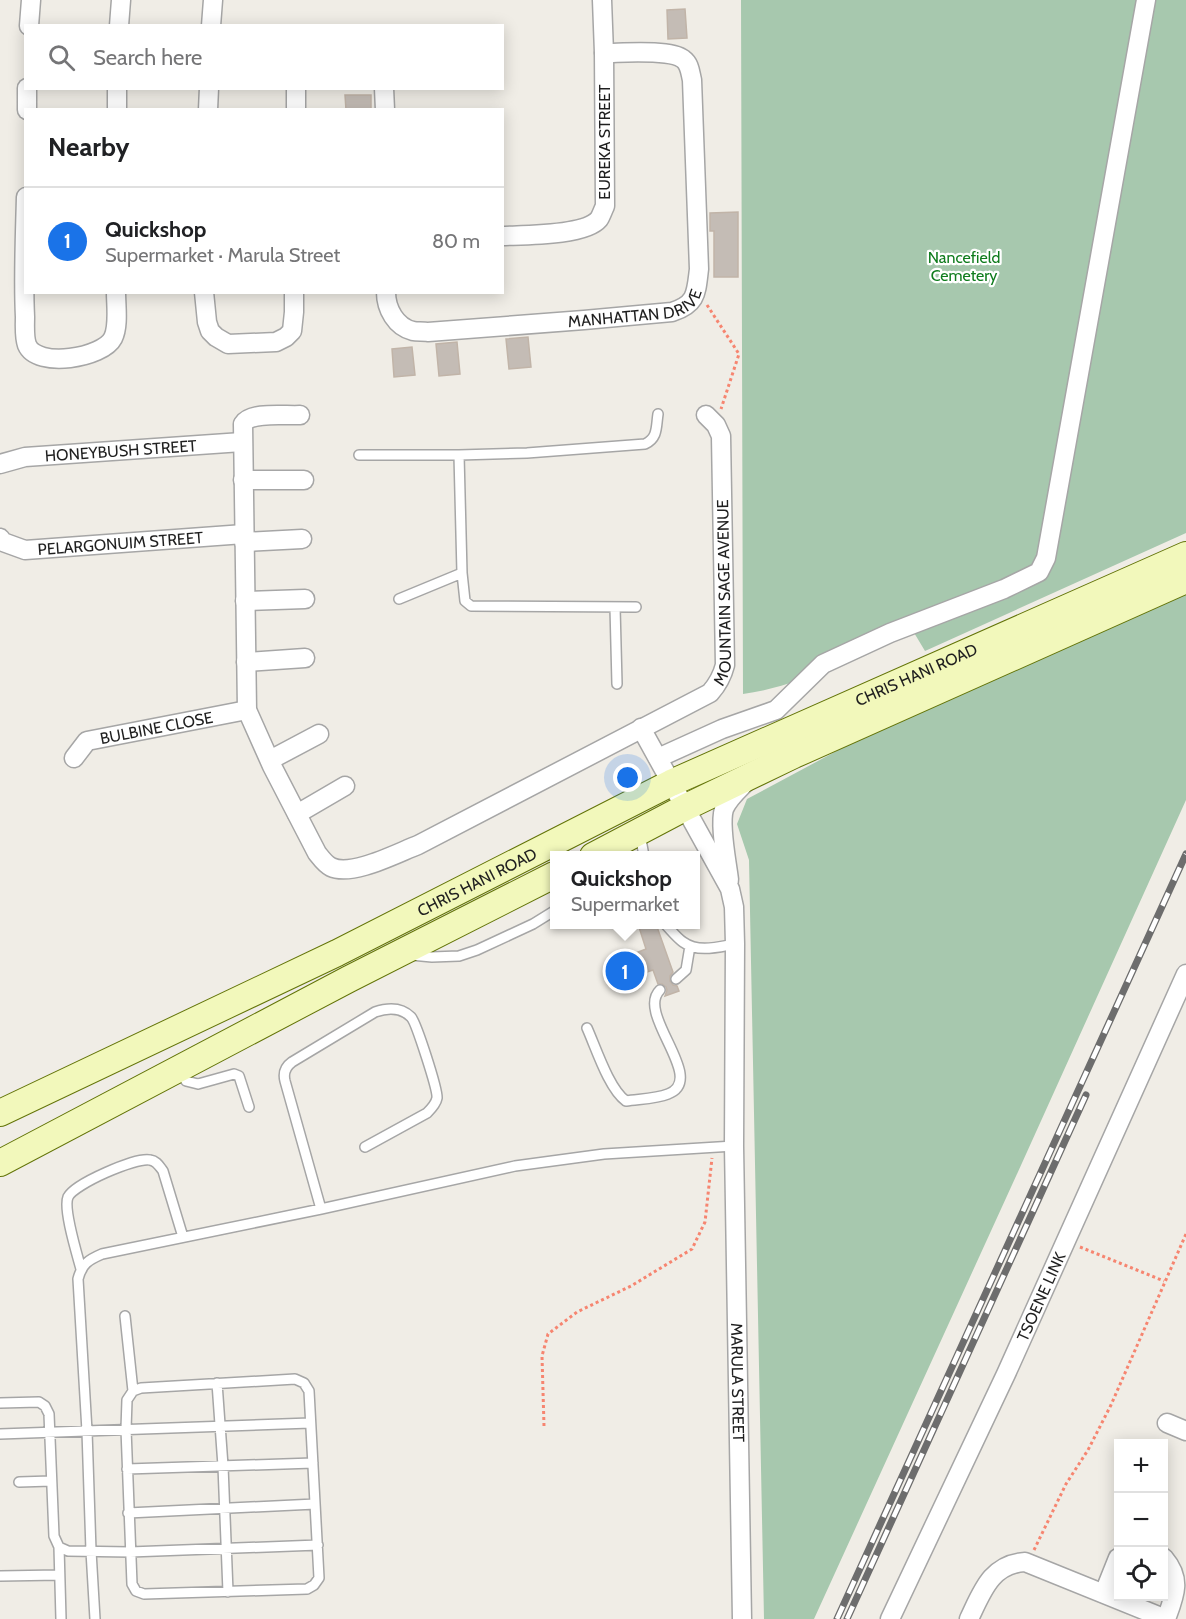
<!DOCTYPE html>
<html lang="en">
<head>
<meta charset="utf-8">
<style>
  :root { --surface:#fff; --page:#f2f2f2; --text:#202124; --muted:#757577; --line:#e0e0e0; --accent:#1a73e8 }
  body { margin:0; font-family:Cabin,sans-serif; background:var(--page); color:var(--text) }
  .controls { position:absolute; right:18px; bottom:18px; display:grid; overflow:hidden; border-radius:0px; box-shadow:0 3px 15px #0003 }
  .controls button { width:54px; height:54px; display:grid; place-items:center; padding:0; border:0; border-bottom:2px solid var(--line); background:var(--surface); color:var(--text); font:30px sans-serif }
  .you { position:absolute; left:628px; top:778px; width:21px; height:21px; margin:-15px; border:4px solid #fff; border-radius:50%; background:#1a73e8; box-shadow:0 0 0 9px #1a73e833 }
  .badge { display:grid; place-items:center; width:39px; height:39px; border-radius:50%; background:var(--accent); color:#fff; font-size:20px; font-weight:700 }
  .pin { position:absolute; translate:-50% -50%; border:3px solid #fff; box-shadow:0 2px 6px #0006 }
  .popup { position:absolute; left:550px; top:851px; width:150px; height:78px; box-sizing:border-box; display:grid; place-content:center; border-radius:0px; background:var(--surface); filter:drop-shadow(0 2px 4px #0005); font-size:20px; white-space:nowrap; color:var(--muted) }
  .popup b { font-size:22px; color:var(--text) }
  .popup::after { content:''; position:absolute; left:50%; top:100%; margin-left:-12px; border:12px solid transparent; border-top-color:var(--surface) }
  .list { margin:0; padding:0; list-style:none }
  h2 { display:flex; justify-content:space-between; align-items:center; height:78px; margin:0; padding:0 24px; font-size:26px }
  h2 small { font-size:20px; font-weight:400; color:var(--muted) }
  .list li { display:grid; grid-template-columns:39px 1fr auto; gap:18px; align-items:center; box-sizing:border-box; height:108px; padding:0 24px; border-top:2px solid var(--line) }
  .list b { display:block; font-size:22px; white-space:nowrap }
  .list p { margin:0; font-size:20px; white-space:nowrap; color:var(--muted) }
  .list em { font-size:20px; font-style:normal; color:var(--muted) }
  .icon { flex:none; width:33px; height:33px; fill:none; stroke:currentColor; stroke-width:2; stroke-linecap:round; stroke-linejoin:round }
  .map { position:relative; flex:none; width:1186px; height:1619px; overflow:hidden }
  .search { position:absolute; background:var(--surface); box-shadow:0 3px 15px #0003; left:24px; top:24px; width:480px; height:66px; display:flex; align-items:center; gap:15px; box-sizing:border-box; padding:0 21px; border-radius:0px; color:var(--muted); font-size:22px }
  .panel { position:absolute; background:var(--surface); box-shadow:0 3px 15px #0003; left:24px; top:108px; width:480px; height:186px; border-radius:0px }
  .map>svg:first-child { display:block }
  .cemetery { fill:#a7c8ae }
  .building { fill:#c4bcb5; stroke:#c1b4a8; stroke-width:1.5 }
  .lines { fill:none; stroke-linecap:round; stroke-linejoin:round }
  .service-casing { stroke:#a6a6a6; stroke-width:12 }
  .minor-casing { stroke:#a6a6a6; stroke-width:21 }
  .secondary-casing { stroke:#637408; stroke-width:28 }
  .path { stroke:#f68570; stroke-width:3; stroke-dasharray:3 3; stroke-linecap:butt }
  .service { stroke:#fff; stroke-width:9 }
  .minor { stroke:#fff; stroke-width:18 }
  .secondary { stroke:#f2f8bb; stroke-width:26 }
  .rail-casing { stroke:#6d6d6d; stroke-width:7 }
  .rail { stroke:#fff; stroke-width:4.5; stroke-dasharray:14; stroke-linecap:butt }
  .labels { text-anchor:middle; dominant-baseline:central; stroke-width:4.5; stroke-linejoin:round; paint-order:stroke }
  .street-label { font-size:16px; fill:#1f1f1f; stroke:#fff }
  .park-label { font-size:16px; fill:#0f7c1d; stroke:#fff }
</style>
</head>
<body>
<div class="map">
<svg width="1186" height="1619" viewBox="0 0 1186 1619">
  <rect width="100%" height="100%" fill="#f0ede6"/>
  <!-- cemetery -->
  <path class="cemetery" d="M741,0h445v533l-261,118 -12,-20c-55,24 -111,55 -170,63z
    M1186,592v208l-164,363 -208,456h-50l-15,-759 -12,-36 10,-25 127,-68z"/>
  <!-- building -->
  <path class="building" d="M685,9l2,29 -19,1 -1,-29z
    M345,95h26v15h-25z
    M738,212v65h-24v-46h-4v-18z
    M528,337l3,30 -22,2 -3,-30z
    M457,342l3,32 -21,2 -3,-32z
    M412,347l3,28 -21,2 -2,-28z
    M638,924h18l17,48 -3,4v5l3,4 4,1 2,5 -14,5 2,-6 -1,-3 -4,-3h-4l-5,-14 -18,6 -7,-20 18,-7z"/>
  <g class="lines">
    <!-- service casing -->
    <g class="service-casing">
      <path id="service" d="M359,455h100
        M462,573l3,28 6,5 165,1
        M399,599l63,-26 -3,-118 68,-2 118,-9c13,-6 11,-17 13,-30
        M615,607l2,77
        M640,834l4,22
        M665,924c6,6 11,13 18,18 15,11 35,5 52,2
        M411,955l21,2 27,-1 18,-6 56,-26 21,-13
        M676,979l10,-9 4,-24
        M587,1028c9,20 22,61 39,73 12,-2 30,-2 42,-7 40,-15 -33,-80 -8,-104
        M180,1072l6,9 12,3 36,-10 5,2 10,31
        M321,1209l-36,-128c-2,-8 0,-14 7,-19l83,-50c12,-4 26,-5 36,5 5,5 27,73 26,81 -1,6 -6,11 -10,15l-62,34
        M81,1269c-4,-15 -18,-60 -13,-72 6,-13 68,-40 82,-37 7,1 9,6 13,11l20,66
        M125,1316l8,75
        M295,1379l9,4 5,8 10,187 -5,7 -7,4 -163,5 -8,-3 -4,-7 -6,-155 1,-29 6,-9 8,-3z
        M217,1383l6,83 5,126
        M0,1403l39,-1 6,4 4,8 5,122 5,11 9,4 62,1 188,-7
        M0,1434l310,-11
        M127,1469l186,-6
        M19,1482l32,-1
        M128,1513l187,-9
        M59,1547l2,72
        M0,1576l59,-1
        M95,1619l-4,-68 -4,-120 -9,-152c4,-15 10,-19 24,-25l219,-45 194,-43 89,-12 130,-8"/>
    </g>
    <!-- minor casing -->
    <g class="minor-casing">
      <g id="minor">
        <path d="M29,26l2,-26"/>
        <path d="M119,26l2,-26"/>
        <path d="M211,26l2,-26"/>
        <path d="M384,88l1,22"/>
        <path d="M27,110v-22"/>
        <path d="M117,110v-22"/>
        <path d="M208,110l1,-22"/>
        <path d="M296,110v-22"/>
        <path d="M26,197c-1,40 -3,80 -1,120 0,8 -1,20 2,28 10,24 76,13 86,-7 6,-12 3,-32 3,-46"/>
        <path d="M502,236c22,-1 83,0 97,-17 2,-3 4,-9 6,-13l-1,-153 -2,-53"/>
        <path d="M204,292l3,30 3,9 6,6 12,7 48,-2 10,-5 6,-6 2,-19v-20"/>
        <path id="s1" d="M386,292c0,17 10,35 27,39 4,1 10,0 15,1l156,-12 88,-8c25,-8 24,-19 27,-43l-7,-189c-2,-8 -2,-16 -9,-21 -13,-10 -61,-6 -79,-6"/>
        <path id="s2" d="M300,415c-15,1 -49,-4 -57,9l4,286 25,56 45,87c4,5 8,11 14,14 21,10 66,-14 87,-22l292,-152c8,-9 12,-16 15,-28l-4,-229 -5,-11 -10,-10"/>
        <path id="s3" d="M0,464l25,-7 217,-15"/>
        <path d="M243,480h61"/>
        <path id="s4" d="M0,538l3,4 22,8 219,-16"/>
        <path d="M244,542l58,-3"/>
        <path d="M245,601l60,-2"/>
        <path d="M246,662l59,-4"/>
        <path id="s5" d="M641,728l89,161 4,18 1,37 -1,202 8,473"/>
        <path id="s6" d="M74,758l13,-17 160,-31"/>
        <path d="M658,758l64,-29 54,-19 47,-46 67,-31 114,-44 35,-17 7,-14 100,-558"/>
        <path d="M270,760l49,-26"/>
        <path d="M297,814l48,-28"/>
        <path d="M729,880c-2,-18 -10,-55 -5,-71 4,-10 13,-18 21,-26"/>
        <path d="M1167,1423l19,8"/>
        <path d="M1164,1558c18,21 11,37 2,61"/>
        <path d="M1104,1593l14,-35"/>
        <path id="s7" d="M890,1619l116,-245 180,-400"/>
        <path d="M969,1619c13,-27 22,-55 56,-57l141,57"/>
      </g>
    </g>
    <!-- secondary casing -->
    <g class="secondary-casing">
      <g id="secondary">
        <path d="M593,856l93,-49 108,-52 392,-175"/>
        <path id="s8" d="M0,1113l337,-160 334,-170 515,-228"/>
        <path d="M0,1163l349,-184 205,-104"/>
      </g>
    </g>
    <!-- path -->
    <path class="path" d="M707,305l32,49 -18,55
      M1080,1247l84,34
      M544,1426l-2,-70 6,-22 29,-22 54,-26 61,-37 13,-27 7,-64
      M1034,1550l32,-66 22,-34 23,-45 75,-171"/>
    <!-- service -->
    <use href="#service" class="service"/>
    <!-- minor -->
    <use href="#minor" class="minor"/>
    <!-- secondary -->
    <use href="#secondary" class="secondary"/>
    <!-- rail casing -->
    <g class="rail-casing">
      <path id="rail" d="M837,1619l349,-765
        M847,1619l239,-524"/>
    </g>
    <!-- rail -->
    <use href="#rail" class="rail"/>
  </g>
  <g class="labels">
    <!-- street labels -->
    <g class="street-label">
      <text transform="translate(604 142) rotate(-90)">EUREKA STREET</text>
      <text stroke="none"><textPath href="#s1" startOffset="276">MANHATTAN DRIVE</textPath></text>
      <text stroke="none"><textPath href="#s3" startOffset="122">HONEYBUSH STREET</textPath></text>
      <text stroke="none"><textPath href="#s4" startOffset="124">PELARGONUIM STREET</textPath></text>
      <text stroke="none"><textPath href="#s2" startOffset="1050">MOUNTAIN SAGE AVENUE</textPath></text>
      <text stroke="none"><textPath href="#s8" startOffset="1016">CHRIS HANI ROAD</textPath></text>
      <text stroke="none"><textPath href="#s6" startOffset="92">BULBINE CLOSE</textPath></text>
      <text stroke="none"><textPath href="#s8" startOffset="530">CHRIS HANI ROAD</textPath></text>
      <text stroke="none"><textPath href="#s7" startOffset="356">TSOENE LINK</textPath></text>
      <text stroke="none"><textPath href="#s5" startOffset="678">MARULA STREET</textPath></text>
    </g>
    <!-- park labels -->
    <g class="park-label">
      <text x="964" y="257">Nancefield<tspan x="964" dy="18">Cemetery</tspan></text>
    </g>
  </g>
</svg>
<div class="controls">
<button>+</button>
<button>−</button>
<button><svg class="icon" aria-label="locate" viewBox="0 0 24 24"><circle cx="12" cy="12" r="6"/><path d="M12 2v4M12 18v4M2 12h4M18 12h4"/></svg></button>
</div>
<div class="you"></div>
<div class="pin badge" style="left:625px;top:971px">1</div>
<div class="popup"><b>Quickshop</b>Supermarket</div>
<div class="search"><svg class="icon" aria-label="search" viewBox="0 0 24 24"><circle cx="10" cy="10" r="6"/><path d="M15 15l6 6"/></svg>Search here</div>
<section class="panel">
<h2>Nearby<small></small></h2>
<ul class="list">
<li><span class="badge">1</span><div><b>Quickshop</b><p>Supermarket · Marula Street</p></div><em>80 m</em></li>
</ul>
</section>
</div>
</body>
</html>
